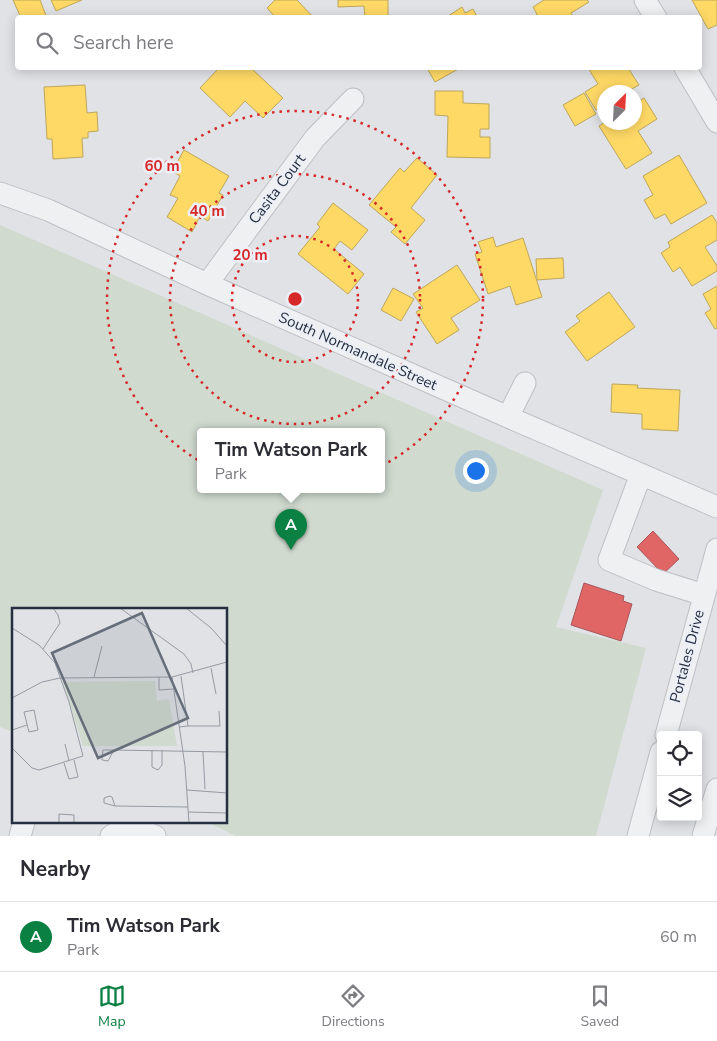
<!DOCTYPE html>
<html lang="en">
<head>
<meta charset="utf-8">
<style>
  :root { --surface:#fff; --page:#f2f2f3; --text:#2b2b33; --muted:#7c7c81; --line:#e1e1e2; --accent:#0b8043 }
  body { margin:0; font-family:"Nunito Sans",sans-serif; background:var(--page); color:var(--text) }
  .controls { position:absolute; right:15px; bottom:15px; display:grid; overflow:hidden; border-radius:5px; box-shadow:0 2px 12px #0003 }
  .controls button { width:45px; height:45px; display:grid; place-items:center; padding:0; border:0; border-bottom:1px solid var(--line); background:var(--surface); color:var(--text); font:25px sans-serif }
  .compass { position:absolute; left:597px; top:85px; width:45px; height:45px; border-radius:50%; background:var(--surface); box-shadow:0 2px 12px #0003; rotate:24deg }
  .you { position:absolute; left:475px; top:470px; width:18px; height:18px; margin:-12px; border:4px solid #fff; border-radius:50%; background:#1a73e8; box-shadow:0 0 0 8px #1a73e833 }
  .badge { display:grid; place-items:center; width:32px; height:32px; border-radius:50%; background:var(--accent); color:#fff; font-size:16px; font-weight:700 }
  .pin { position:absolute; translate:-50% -41px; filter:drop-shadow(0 1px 2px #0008) }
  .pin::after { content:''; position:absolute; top:26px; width:18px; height:15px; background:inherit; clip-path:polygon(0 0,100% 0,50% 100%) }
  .popup { position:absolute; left:197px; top:428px; width:188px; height:65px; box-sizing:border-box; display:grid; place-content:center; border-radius:5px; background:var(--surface); filter:drop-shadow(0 1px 4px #0005); font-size:16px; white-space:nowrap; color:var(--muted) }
  .popup b { font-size:19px; color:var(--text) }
  .popup::after { content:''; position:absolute; left:50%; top:100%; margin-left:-10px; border:10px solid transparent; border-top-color:var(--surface) }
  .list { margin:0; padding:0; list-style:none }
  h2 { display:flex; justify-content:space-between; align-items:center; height:65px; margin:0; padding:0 20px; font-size:21px }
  h2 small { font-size:16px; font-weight:400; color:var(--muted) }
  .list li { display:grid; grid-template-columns:32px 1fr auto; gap:15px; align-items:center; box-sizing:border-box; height:70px; padding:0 20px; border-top:1px solid var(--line) }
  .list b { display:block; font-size:19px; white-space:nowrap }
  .list p { margin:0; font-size:16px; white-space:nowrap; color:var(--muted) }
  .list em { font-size:16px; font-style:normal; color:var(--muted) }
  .icon { flex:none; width:28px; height:28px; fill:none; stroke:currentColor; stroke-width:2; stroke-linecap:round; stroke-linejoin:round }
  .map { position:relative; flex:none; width:717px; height:836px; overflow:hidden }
  .search { position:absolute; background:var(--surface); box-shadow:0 2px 12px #0003; left:15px; right:15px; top:15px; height:55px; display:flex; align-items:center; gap:12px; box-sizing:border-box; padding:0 18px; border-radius:5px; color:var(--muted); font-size:19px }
  .sheet { height:135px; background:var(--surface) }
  nav { display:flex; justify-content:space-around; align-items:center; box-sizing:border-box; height:70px; border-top:1px solid var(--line); background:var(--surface); font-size:14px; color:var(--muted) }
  nav a { display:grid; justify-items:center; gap:2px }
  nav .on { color:var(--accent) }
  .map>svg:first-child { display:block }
  .green { fill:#d0dacf; fill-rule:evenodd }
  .homes { fill:#ffd966; stroke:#bea65b }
  .shops { fill:#e06666; stroke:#a8565b }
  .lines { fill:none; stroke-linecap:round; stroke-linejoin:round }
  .minor-casing { stroke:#bdbfc3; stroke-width:23 }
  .minor { stroke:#eff0f2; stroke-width:21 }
  .ring { fill:none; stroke:#d62828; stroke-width:2.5; stroke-dasharray:2.5 5 }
  .labels { text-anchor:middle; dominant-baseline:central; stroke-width:5; stroke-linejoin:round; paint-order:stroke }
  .street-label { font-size:15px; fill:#252f41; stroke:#ecf0f6 }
  .inset-road { fill:none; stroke:#959aa3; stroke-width:1 }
  .view { fill:#666e7a; fill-opacity:0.15; stroke:#666e7a; stroke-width:2.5 }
  .inset-edge { fill:none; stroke:#252f41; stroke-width:2.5 }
  .centre { fill:#d62828; stroke:#ecf0f6; stroke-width:2.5 }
  .ring-label { font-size:15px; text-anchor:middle; font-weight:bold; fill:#d62828; stroke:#ecf0f6; stroke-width:5; stroke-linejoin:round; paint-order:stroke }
</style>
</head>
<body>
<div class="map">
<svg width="717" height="836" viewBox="0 0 717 836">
  <rect width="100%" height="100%" fill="#e0e2e5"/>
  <!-- green -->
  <path class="green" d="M0,225l603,265 -47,137 90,21 -50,188h-360l-29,-14h19v-212h-212v122l-14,-5zM201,431h180v58h-180z"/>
  <!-- homes -->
  <path class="homes" d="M13,0h27l7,18h-26z
    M51,0h31l-26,11z
    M275,0h22l17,18h-38l-9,-10z
    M338,0h50v18h-23l-1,-12 -26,1z
    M544,0h43l2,2 -18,11 3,5h-35l-6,-11z
    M692,0h25v25l-9,4z
    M462,7l3,6 8,-4 5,9h-33z
    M219,68h32l32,30 -20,20 -18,-17 -15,16 -30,-29z
    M427,68h33l-25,14z
    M588,68h40l11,17 -13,7h-22v13l-8,5 -11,-18 13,-8z
    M85,85l2,28 10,-1 1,19 -10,1v6h-6l1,19 -30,2 -1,-20h-5l-3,-52z
    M435,91h28v12l26,1v25h-9v8h10v21l-43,-1 1,-41 -13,-1z
    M584,93l12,21 -21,12 -12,-21z
    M644,98l13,21 -19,12 14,22 -26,16 -27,-43 6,-4h29v-18z
    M184,150l45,26 -10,17 4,2 -15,26 -8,-5 -8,16 -25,-15 11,-19 -8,-3 10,-19 -8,-5z
    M679,155l28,48 -36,21 -6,-10 -10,5 -11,-19 9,-5 -10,-19z
    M417,158l20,17 -26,33 14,12 -20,24 -14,-12 5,-5 -27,-22 31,-37 4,4z
    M333,203l35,27 -16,20 -12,-9 -6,8 30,25 -16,20 -50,-40 22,-27 -3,-3z
    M712,215l5,8v17l-12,7 12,19v5l-25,15 -12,-19 -7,5 -12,-19 9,-6 -2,-5z
    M493,237l3,10 27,-9 19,59 -26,8 -6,-19 -22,8 -13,-40 7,-2 -4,-10z
    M563,258l1,20 -27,2 -1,-21z
    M457,265l23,35 -29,18 8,12 -22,14 -21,-32 7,-4 -10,-14z
    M717,286v42l-2,1 -10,-16 6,-4 -8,-15z
    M393,288l21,11 -13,22 -20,-11z
    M609,292l26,35 -48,34 -22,-29 15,-11 -4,-5z
    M612,384l26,1 -1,3 43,2 -2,41 -36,-2v-15l-31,-2z"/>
  <!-- shops -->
  <path class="shops" d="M653,531l26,28 -16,15 -26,-27z
    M584,583l40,13 -1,5 9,3 -11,37 -50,-16z"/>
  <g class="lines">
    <!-- minor casing -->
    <g class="minor-casing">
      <path id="minor" d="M645,0l11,18
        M685,68l32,54
        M0,193l48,17 159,74 301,133 209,90
        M207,284l108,-146 38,-39
        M508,417l17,-34
        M641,474l-32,86 47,20 48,15
        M666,735l51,-186
        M129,825l26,11
        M20,836l4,-14
        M111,836l18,-11 -5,-3
        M638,836l23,-84
        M703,836l14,-47"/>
    </g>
    <!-- minor -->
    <use href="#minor" class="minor"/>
  </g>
  <!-- distance rings -->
  <g class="ring">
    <circle cx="295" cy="299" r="63"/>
    <circle cx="295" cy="299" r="125"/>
    <circle cx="295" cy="299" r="188"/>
  </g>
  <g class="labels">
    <!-- street labels -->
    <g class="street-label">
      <text transform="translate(277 189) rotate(-53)">Casita Court</text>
      <text transform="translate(358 351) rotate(24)">South Normandale Street</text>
      <text transform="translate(687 656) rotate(-75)">Portales Drive</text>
    </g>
  </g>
  <!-- overview -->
  <g transform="translate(12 608)">
    <rect width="215" height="215" fill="#e0e2e5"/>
    <path d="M143,73l2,20 12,-2 8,47h-94l-20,-64z" fill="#d0dacf"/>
    <path class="inset-road" d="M108,0l64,46 7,10 2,9M174,0l25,20 16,18M0,20l27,17 16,18 14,39 14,54 -44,14 -7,-2 -20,-20M31,41l17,-26 -2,-8 -5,-7M199,60l5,26M82,69l8,-31M147,69v13l14,-1M160,69l13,89 4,57M0,90l30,-16 18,-4 112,-1 55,-15M22,102l4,20 -9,2 -5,-20zM176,118h32l-1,-15M167,119l9,-1 -7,-50M0,122l15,-5M53,136l4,17M91,142h11l-6,11 -6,-1zM102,142l113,2M140,142v17l6,3 4,-5v-15M191,144l2,37M52,155l5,16 9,-2 -4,-17M175,182l40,3M98,188l2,1 3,9 -11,-3v-5zM103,198l73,1M176,204l39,1M47,215v-9l15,1v8"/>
    <path class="view" d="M130,5l46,105 -90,40 -46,-105z"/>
    <rect width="215" height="215" class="inset-edge"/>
  </g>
  <circle cx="295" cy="299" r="8" class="centre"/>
  <g class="ring-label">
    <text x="162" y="171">60 m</text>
    <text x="207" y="216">40 m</text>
    <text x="250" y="260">20 m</text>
  </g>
</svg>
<div class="controls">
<button><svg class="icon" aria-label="locate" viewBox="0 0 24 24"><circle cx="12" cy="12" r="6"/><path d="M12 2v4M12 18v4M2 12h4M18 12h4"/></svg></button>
<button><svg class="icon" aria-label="layers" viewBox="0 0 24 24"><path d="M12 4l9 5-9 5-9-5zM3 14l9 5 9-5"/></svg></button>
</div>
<svg class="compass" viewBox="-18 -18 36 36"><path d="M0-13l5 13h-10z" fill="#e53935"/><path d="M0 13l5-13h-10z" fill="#7c7c81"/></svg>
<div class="you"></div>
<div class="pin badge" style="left:291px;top:550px">A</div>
<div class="popup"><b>Tim Watson Park</b>Park</div>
<div class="search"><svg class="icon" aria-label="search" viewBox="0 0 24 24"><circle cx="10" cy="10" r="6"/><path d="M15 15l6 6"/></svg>Search here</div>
</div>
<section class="sheet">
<h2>Nearby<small></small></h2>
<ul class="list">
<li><span class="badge">A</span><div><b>Tim Watson Park</b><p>Park</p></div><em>60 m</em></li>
</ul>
</section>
<nav>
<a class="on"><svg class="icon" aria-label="map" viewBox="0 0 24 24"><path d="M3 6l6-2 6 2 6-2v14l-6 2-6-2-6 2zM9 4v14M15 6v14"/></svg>Map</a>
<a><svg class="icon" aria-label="directions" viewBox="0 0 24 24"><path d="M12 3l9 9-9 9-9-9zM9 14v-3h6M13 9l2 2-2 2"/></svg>Directions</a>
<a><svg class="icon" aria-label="saved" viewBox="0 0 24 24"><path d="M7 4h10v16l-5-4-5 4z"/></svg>Saved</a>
</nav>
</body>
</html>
